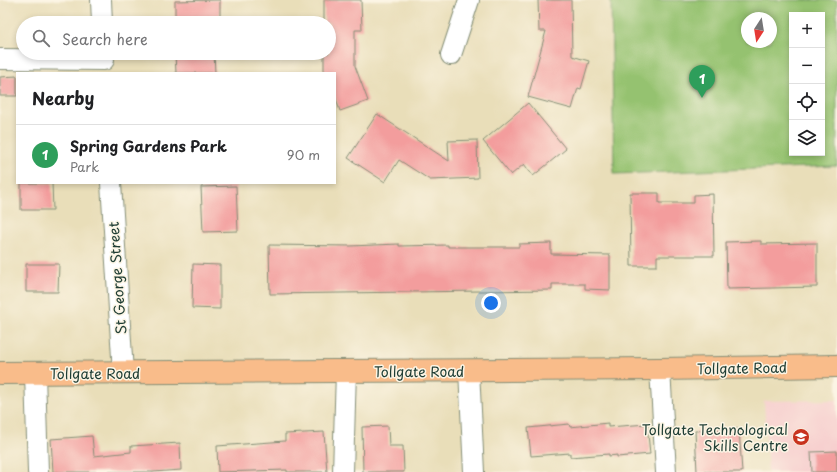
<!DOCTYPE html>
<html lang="en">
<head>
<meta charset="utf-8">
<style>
  :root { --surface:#fff; --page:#f2f2f2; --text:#202124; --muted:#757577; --line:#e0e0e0; --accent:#0f766e }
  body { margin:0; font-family:"Playpen Sans",sans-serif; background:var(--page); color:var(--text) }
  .controls { position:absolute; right:12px; top:12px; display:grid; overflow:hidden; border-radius:0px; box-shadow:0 2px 6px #0003 }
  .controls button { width:36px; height:36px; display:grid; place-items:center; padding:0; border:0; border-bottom:1px solid var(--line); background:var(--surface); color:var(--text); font:20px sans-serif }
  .compass { position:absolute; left:741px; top:12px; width:36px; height:36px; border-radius:50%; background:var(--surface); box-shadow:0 2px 6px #0003; rotate:192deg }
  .you { position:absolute; left:491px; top:303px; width:14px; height:14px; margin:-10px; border:3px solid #fff; border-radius:50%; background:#1a73e8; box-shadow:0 0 0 6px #1a73e833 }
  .badge { display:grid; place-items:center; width:26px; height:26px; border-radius:50%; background:var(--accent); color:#fff; font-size:13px; font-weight:700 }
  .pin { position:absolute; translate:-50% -33px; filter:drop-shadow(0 1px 2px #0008) }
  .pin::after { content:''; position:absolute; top:21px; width:14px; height:12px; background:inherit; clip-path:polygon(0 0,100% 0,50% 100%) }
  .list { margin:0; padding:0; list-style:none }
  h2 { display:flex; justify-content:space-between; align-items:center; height:52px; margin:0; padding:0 16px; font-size:17px }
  h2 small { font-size:13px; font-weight:400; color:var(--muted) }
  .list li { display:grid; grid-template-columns:26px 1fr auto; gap:12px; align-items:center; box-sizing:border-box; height:60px; padding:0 16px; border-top:1px solid var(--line) }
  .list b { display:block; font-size:15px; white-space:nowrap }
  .list p { margin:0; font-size:13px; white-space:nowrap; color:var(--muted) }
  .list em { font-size:13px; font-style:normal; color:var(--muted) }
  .icon { flex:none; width:22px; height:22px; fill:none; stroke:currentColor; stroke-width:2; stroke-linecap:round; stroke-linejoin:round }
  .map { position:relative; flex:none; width:837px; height:472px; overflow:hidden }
  .search { position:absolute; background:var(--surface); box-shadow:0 2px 6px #0003; left:16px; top:16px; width:320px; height:44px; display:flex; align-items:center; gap:10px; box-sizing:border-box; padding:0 14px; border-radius:22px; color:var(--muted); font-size:15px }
  .panel { position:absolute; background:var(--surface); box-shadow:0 2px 6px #0003; left:16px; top:72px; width:320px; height:112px; border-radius:0px }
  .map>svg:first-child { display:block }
  .built { fill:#f7d0cf }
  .green { fill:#95c270; stroke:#5a8052; fill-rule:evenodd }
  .building { fill:#f39d9d }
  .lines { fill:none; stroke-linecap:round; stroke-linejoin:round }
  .minor-casing { stroke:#848e76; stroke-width:22 }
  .major-casing { stroke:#848e76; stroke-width:24 }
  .minor { stroke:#fff; stroke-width:20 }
  .major { stroke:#f9bc8a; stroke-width:22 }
  .labels { text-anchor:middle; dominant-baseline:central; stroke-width:3; stroke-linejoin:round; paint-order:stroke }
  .street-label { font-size:14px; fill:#1f3d34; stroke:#fcf5e5 }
  .poi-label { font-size:14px; fill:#1f3d34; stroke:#fcf5e5; text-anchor:end }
</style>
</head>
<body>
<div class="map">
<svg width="837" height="472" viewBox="0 0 837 472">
  <rect width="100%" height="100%" fill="#fcf5e5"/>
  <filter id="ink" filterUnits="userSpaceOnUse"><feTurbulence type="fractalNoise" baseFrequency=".025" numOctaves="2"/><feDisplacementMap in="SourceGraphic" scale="8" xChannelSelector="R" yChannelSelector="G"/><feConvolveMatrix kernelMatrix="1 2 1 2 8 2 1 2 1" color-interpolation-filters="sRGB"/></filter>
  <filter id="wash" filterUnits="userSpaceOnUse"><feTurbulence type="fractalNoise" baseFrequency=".012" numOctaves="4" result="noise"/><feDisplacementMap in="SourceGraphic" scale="16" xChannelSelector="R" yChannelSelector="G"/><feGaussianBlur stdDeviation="0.9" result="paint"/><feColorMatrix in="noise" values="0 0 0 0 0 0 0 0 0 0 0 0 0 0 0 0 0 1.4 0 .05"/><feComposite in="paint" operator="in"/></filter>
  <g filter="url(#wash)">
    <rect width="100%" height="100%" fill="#e9deb9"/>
    <!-- built -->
    <path class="built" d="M837,400v72h-69l-4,-71z"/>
    <!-- green -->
    <path class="green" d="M611,0h226v166l-223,8zM792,15h30v138h-30zM747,18h24v24h-24z"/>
    <g id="blocks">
      <!-- building -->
      <path class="building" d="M220,0v23h-45v-22z
        M324,0h37l1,30h-7v36l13,35 -28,10 -5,-15v-23h-11v-20h5v-30h-5z
        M538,0h33l1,56 17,5 -8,28 -3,-1 -6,21 -44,-12 18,-66h-7z
        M175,53h39l1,20h-39z
        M17,76v20h-17v-19z
        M528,103l38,46 -33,27 -9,-12 -13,11 -28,-34z
        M377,114l72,47 -1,-20 29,-1 1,38 -48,2 -31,-20 -14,22 -37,-24z
        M21,183h31l1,27h-32z
        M236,186l2,45 -35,1 -2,-45z
        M630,193h29v10h35v-8l19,-1 1,62h-57v10h-26z
        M761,241v3l56,-1v44l-90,2 -1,-47z
        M551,243v11l59,1v35l-25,-1v-5h-33v6l-282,4 -1,-49 81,1 49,-2v2l49,-1v2h71v-3z
        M26,264h33l-1,28h-32z
        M193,264l27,1v44l-28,-1z
        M608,423v4l39,-3 3,30 -33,3v-2l-8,1v-2l-39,3v-4l-39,3 -3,-28 41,-4 1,3z
        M388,426l1,20h14l1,26h-41l-1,-45z
        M739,428l3,44h-45l-2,-41z
        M324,432l3,40h-40v-2l-69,2 -1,-26 68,-5v-7z
        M92,436l2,20 37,-4v-6l49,-3 1,27 -28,2h-100l-2,-33z
        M837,451v21h-25l-1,-20z"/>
    </g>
  </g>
  <g filter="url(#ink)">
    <use href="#blocks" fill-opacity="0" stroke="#848e76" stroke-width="1"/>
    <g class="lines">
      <!-- minor casing -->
      <g class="minor-casing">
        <path id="minor" d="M101,0l1,23
          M451,55l18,-55
          M0,59l104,1
          M111,183l12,190
          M660,369l6,103
          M469,370l5,102
          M35,373l3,99
          M343,472l3,-101"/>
      </g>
      <!-- major casing -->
      <g class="major-casing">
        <path id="major" d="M0,373l660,-4 177,-3"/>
      </g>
      <!-- minor -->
      <use href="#minor" class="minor"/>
      <!-- major -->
      <use href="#major" class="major"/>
    </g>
  </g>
  <!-- icons -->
  <defs>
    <g id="school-disc" transform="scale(0.9)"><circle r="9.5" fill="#c8321e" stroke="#fcf5e5"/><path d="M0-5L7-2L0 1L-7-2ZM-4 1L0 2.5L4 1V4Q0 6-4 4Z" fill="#fff"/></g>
  </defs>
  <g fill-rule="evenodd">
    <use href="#school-disc" x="801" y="437"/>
  </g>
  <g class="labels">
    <!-- street labels -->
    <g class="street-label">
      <text transform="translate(117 278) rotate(-94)">St George Street</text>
      <text transform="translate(742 368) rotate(-1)">Tollgate Road</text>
      <text x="419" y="371">Tollgate Road</text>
      <text x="95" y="373">Tollgate Road</text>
    </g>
    <!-- poi labels -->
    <g class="poi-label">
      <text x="788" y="429">Tollgate Technological<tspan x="788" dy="16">Skills Centre</tspan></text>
    </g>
  </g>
</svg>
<div class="controls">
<button>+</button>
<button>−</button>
<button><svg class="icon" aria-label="locate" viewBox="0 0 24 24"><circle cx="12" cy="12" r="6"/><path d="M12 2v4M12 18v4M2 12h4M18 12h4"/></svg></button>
<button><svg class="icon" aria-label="layers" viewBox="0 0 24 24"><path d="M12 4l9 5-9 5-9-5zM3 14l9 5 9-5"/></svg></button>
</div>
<svg class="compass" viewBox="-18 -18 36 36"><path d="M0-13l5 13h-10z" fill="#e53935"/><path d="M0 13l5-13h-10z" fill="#757577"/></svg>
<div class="you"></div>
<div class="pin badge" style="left:702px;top:98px;background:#2e9e5b">1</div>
<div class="search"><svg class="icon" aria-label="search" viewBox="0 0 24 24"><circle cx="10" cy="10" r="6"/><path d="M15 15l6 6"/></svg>Search here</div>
<section class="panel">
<h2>Nearby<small></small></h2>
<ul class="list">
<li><span class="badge" style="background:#2e9e5b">1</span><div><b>Spring Gardens Park</b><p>Park</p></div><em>90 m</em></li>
</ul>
</section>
</div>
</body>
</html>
